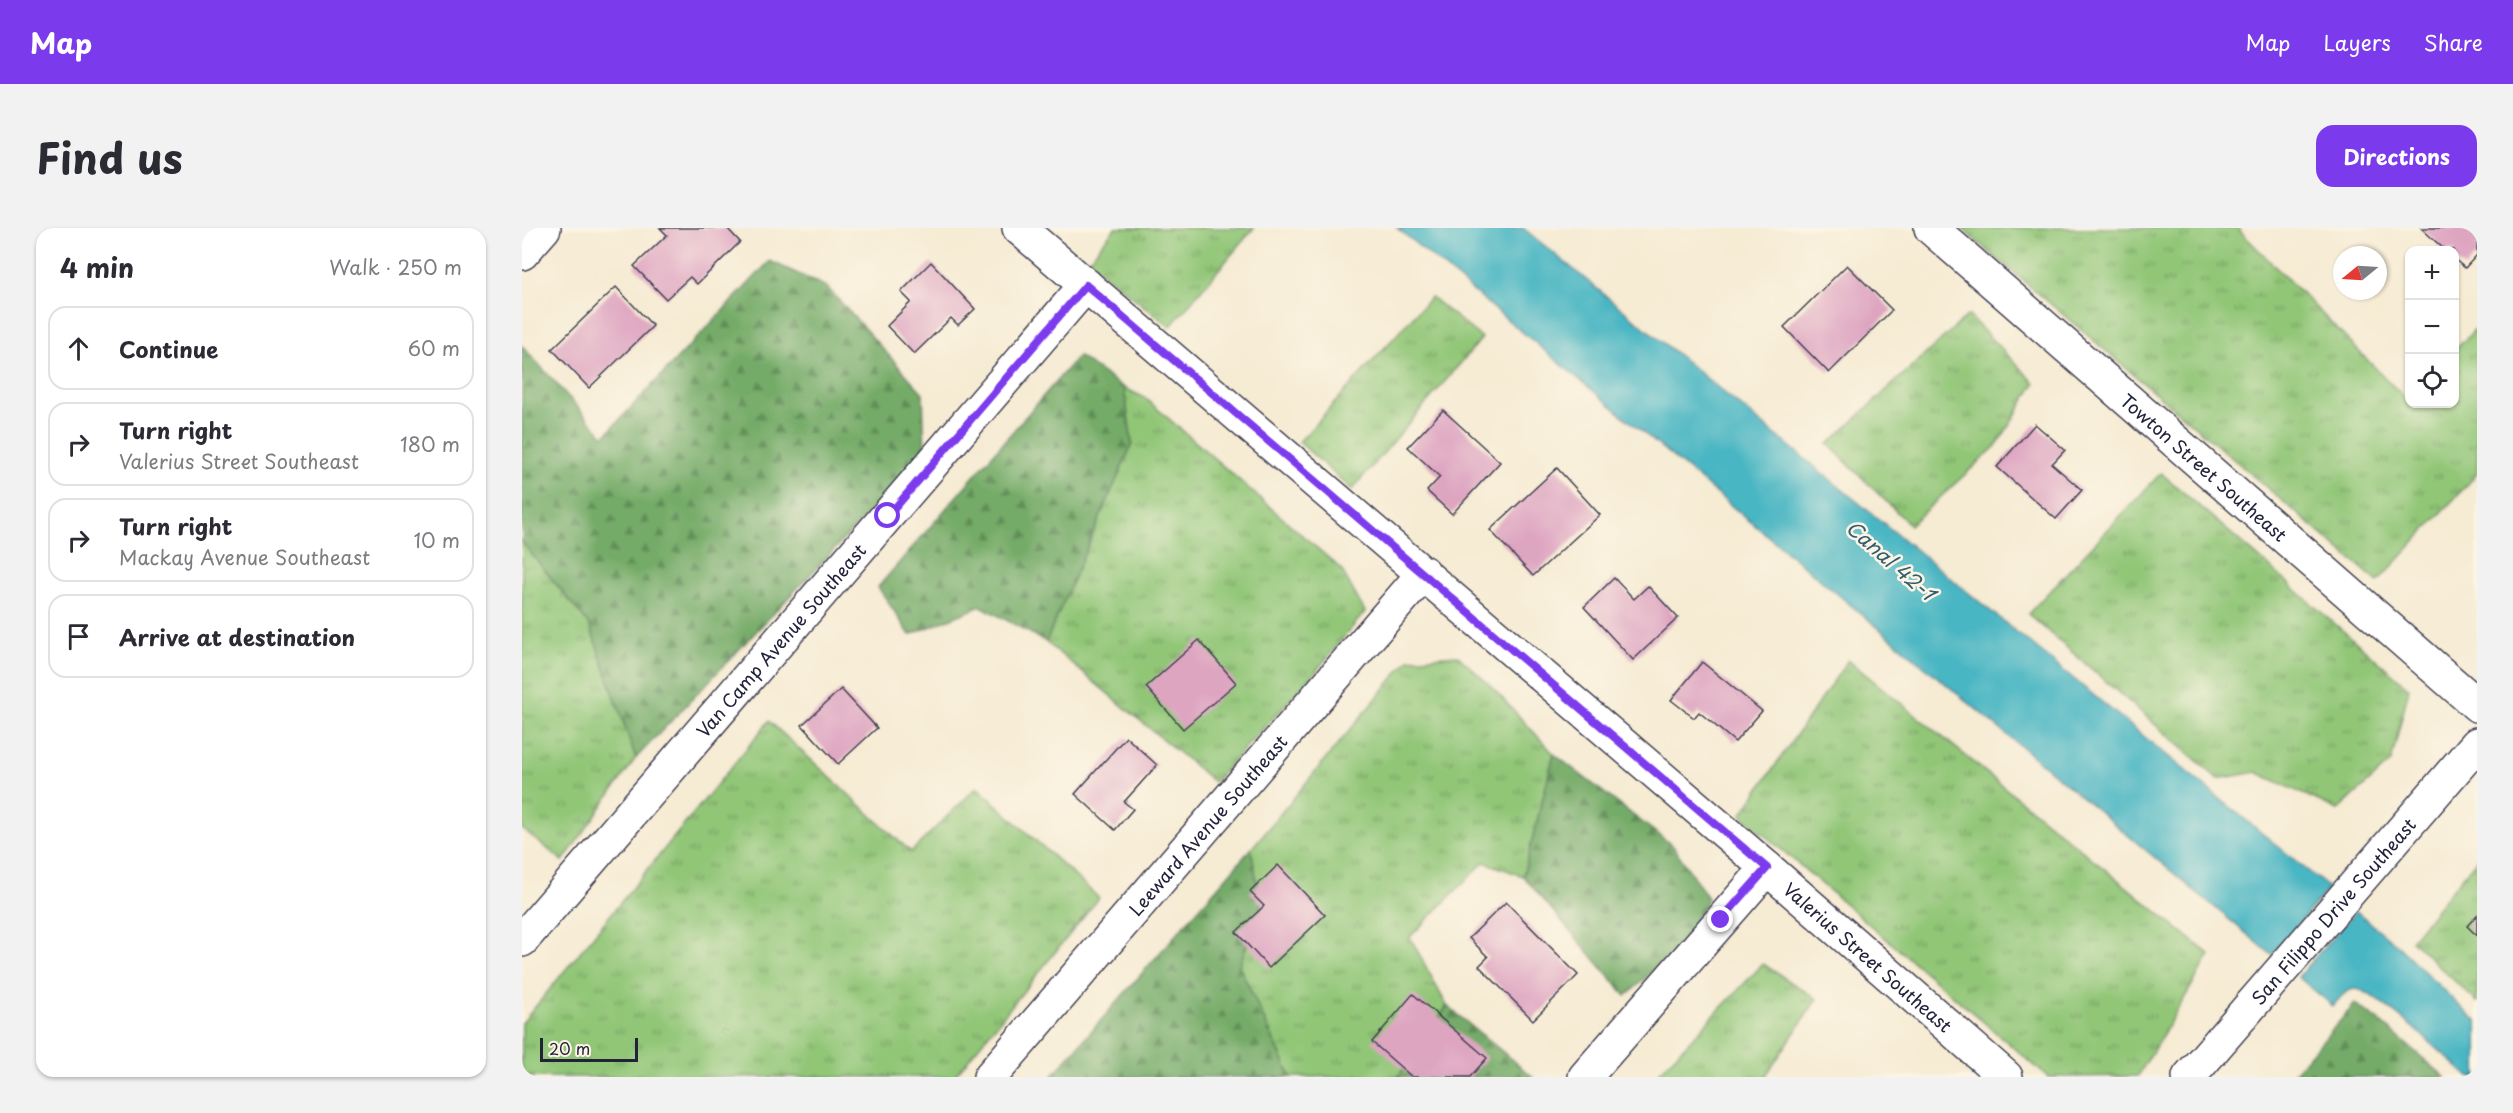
<!DOCTYPE html>
<html lang="en">
<head>
<meta charset="utf-8">
<style>
  :root { --surface:#fff; --page:#f2f2f3; --text:#2b2b33; --muted:#7c7c81; --line:#e1e1e2; --accent:#7c3aed }
  body { margin:0; font-family:"Playpen Sans",sans-serif; background:var(--page); color:var(--text) }
  .controls { position:absolute; right:18px; top:18px; display:grid; overflow:hidden; border-radius:12px; box-shadow:0 2px 4px #0004 }
  .controls button { width:54px; height:54px; display:grid; place-items:center; padding:0; border:0; border-bottom:2px solid var(--line); background:var(--surface); color:var(--text); font:30px sans-serif }
  .compass { position:absolute; left:1811px; top:18px; width:54px; height:54px; border-radius:50%; background:var(--surface); box-shadow:0 2px 4px #0004; rotate:252deg }
  .scale { position:absolute; left:18px; bottom:15px; width:98px; box-sizing:border-box; padding-left:6px; border:3px solid #22223b; border-top:0; font-size:16px; line-height:21px; white-space:nowrap; color:#22223b; -webkit-text-stroke:4px #fcf5e5; paint-order:stroke }
  .stop { position:absolute; width:18px; height:18px; margin:-14px; border:4px solid #7c3aed; border-radius:50%; background:#fff }
  .stop.end { background:#7c3aed; border-color:#fff; box-shadow:0 2px 6px #0008 }
  .list { margin:0; padding:0; list-style:none }
  h2 { display:flex; justify-content:space-between; align-items:center; height:78px; margin:0; padding:0 24px; font-size:26px }
  h2 small { font-size:20px; font-weight:400; color:var(--muted) }
  .list li { display:grid; grid-template-columns:39px 1fr auto; gap:18px; align-items:center; box-sizing:border-box; height:84px; margin:0 12px 12px; padding:0 12px; border:2px solid var(--line); border-radius:18px }
  .list b { display:block; font-size:22px; white-space:nowrap }
  .list p { margin:0; font-size:20px; white-space:nowrap; color:var(--muted) }
  .list em { font-size:20px; font-style:normal; color:var(--muted) }
  .icon { flex:none; width:33px; height:33px; fill:none; stroke:currentColor; stroke-width:2; stroke-linecap:round; stroke-linejoin:round }
  .map { position:relative; flex:none; width:1955px; height:849px; overflow:hidden; border-radius:18px }
  header { display:flex; align-items:center; gap:36px; box-sizing:border-box; height:84px; padding:0 30px; background:var(--accent); color:#fff }
  header strong { font-size:28px }
  nav { display:flex; gap:33px; margin-inline-start:auto; font-size:21px }
  .intro { display:flex; align-items:center; justify-content:space-between; box-sizing:border-box; height:144px; padding:0 36px }
  h1 { margin:0; font-size:42px }
  .button { padding:15px 27px; border-radius:18px; background:var(--accent); color:#fff; font-size:21px; font-weight:700 }
  main { display:flex; gap:36px; padding:0 36px }
  aside { flex:1; background:var(--surface); border-radius:18px; box-shadow:0 2px 4px #0004 }
  .map>svg:first-child { display:block }
  .grass { fill:url(#grass-tufts); stroke:#5a7459; stroke-width:1.5 }
  .forest { fill:url(#forest-firs); stroke:#4b6652; stroke-width:1.5 }
  .water { fill:#48b6c3; stroke:#356c7f; stroke-width:1.5 }
  .building { fill:#dea5c1 }
  .lines { fill:none; stroke-linecap:round; stroke-linejoin:round }
  .minor-casing { stroke:#424052; stroke-width:36 }
  .tertiary-casing { stroke:#424052; stroke-width:36 }
  .minor { stroke:#fff; stroke-width:33 }
  .tertiary { stroke:#fff; stroke-width:33 }
  .route { stroke:#7c3aed; stroke-width:8 }
  .labels { text-anchor:middle; dominant-baseline:central; stroke-width:5; stroke-linejoin:round; paint-order:stroke }
  .street-label { font-size:18px; fill:#22223b; stroke:#fcf5e5 }
  .water-label { font-size:20px; font-style:italic; fill:#315d71; stroke:#fcf5e5 }
</style>
</head>
<body>
<header>
<strong>Map</strong>
<nav><a>Map</a><a>Layers</a><a>Share</a></nav>
</header>
<div class="intro"><h1>Find us</h1><a class="button">Directions</a></div>
<main>
<aside>
<h2>4 min<small>Walk · 250 m</small></h2>
<ul class="list">
<li><svg class="icon" aria-label="ahead" viewBox="0 0 24 24"><path d="M12 20V5M6 11l6-6 6 6"/></svg><div><b>Continue</b></div><em>60 m</em></li>
<li><svg class="icon" aria-label="right" viewBox="0 0 24 24"><path d="M7 20v-9h11M14 6l5 5-5 5"/></svg><div><b>Turn right</b><p>Valerius Street Southeast</p></div><em>180 m</em></li>
<li><svg class="icon" aria-label="right" viewBox="0 0 24 24"><path d="M7 20v-9h11M14 6l5 5-5 5"/></svg><div><b>Turn right</b><p>Mackay Avenue Southeast</p></div><em>10 m</em></li>
<li><svg class="icon" aria-label="arrive" viewBox="0 0 24 24"><path d="M6 21V4h12l-3 4 3 4H6"/></svg><div><b>Arrive at destination</b></div></li>
</ul>
</aside>
<div class="map">
<svg width="1955" height="849" viewBox="0 0 1955 849">
  <defs>
    <pattern id="grass-tufts" width="24" height="20" patternUnits="userSpaceOnUse" patternTransform="scale(1.5)"><rect width="24" height="20" fill="#91c677"/><path d="M3 7l-1-3M5 7V3M7 7l1-3M15 17l-1-3M17 17v-4M19 17l1-3" fill="none" stroke="#76a063"/></pattern>
    <pattern id="forest-firs" width="22" height="20" patternUnits="userSpaceOnUse" patternTransform="scale(1.5)"><rect width="22" height="20" fill="#74ab68"/><path d="M5 1l3.5 6h-7zM16 11l3.5 6h-7z" fill="#5f8b57"/></pattern>
  </defs>
  <rect width="100%" height="100%" fill="#fcf5e5"/>
  <filter id="ink" filterUnits="userSpaceOnUse"><feTurbulence type="fractalNoise" baseFrequency=".0167" numOctaves="2"/><feDisplacementMap in="SourceGraphic" scale="12" xChannelSelector="R" yChannelSelector="G"/><feConvolveMatrix kernelMatrix="1 2 1 2 8 2 1 2 1" color-interpolation-filters="sRGB"/></filter>
  <filter id="wash" filterUnits="userSpaceOnUse"><feTurbulence type="fractalNoise" baseFrequency=".008" numOctaves="4" result="noise"/><feDisplacementMap in="SourceGraphic" scale="24" xChannelSelector="R" yChannelSelector="G"/><feGaussianBlur stdDeviation="1.35" result="paint"/><feColorMatrix in="noise" values="0 0 0 0 0 0 0 0 0 0 0 0 0 0 0 0 0 1.4 0 .05"/><feComposite in="paint" operator="in"/></filter>
  <g filter="url(#wash)">
    <rect width="100%" height="100%" fill="#f6ebd3"/>
    <!-- grass -->
    <path class="grass" d="M593,0h139l-84,99 -82,-66z
      M1439,0h276l169,171 3,-3 1,8h44l1,-54 22,-23v147l-99,108z
      M909,69l51,41 -130,152 -53,-48z
      M1446,87l67,68 -38,62 -87,80 -82,-81z
      M602,160l21,10 196,171 24,43 -48,58 -103,112 -168,-140 86,-198z
      M1639,245l248,215 -18,74 -53,48 -82,-38 -38,7 -190,-165z
      M0,314l68,84 46,132 -73,103 -41,-32z
      M935,427l33,30 64,69 -31,122 -39,-14 -74,75 37,69 -49,71h-107l-52,-111 22,-61 -10,-56 158,-190z
      M1326,432l362,295 -72,121 -90,1 -307,-262z
      M247,493l142,131 66,-65 122,111 -145,179h-432v-54z
      M1955,631v143l-66,-62z
      M1241,736l54,35 -52,78h-110z"/>
    <!-- forest -->
    <path class="forest" d="M248,33l57,26 96,106 2,61 -289,304 -46,-132 -68,-84v-196l82,90z
      M556,128l46,32 8,56 -86,198 -65,-36 -71,29 -32,-48z
      M1032,526l119,92 35,52 -27,47 -55,51 -103,-120z
      M729,621l10,56 -22,61 52,111h-240z
      M1833,776l22,15 68,58h-155z
      M925,778l86,71h-135z"/>
    <!-- water -->
    <path class="water" d="M875,0h126l806,660 -57,67z
      M1834,683l40,33 75,73 6,3v57h-8c-18,-16 -96,-89 -114,-88 -10,1 -16,10 -22,17l-35,-29z"/>
    <g id="blocks">
      <!-- building -->
      <path class="building" d="M138,0h67l13,14 -43,42 -7,-7 -24,22 -32,-33 33,-31z
        M1899,0h56v27l-12,13 -11,-9v-9h-9z
        M409,34l44,47 -17,16 -7,-7 -37,36 -27,-28 24,-24 -10,-10z
        M1325,37l45,45 -63,63 -45,-46z
        M94,59l37,39 -64,62 -37,-39z
        M921,182l57,52 -48,52 -25,-23 13,-14 -32,-30z
        M1513,196l30,26 -13,14 30,26 -26,29 -59,-52z
        M1035,240l43,47 -67,61 -43,-46z
        M1092,350l20,21 14,-13 30,32 -45,42 -49,-53z
        M677,412l37,43 -53,46 -37,-42z
        M1180,434l60,49 -27,31 -36,-30 -5,6 -23,-18z
        M319,461l36,39 -39,36 -36,-39z
        M604,509l31,28 -33,37 9,7 -18,21 -40,-36z
        M756,637l47,50 -56,53 -33,-36 28,-26 -14,-14z
        M984,674l72,73 -45,45 -54,-54 9,-9 -19,-19z
        M1955,687v21l-10,-10z
        M891,766l74,64 -17,19h-58l-40,-35z"/>
    </g>
  </g>
  <g filter="url(#ink)">
    <use href="#blocks" fill-opacity="0" stroke="#424052" stroke-width="1.5"/>
    <g class="lines">
      <!-- minor casing -->
      <g class="minor-casing">
        <g id="minor">
          <path id="s1" d="M497,0l748,640 239,209"/>
          <path id="s2" d="M1409,0l546,477"/>
          <path d="M0,25l22,-25"/>
          <path id="s3" d="M0,712l564,-655"/>
          <path id="s4" d="M468,849l434,-504"/>
          <path d="M1063,849l182,-209"/>
        </g>
      </g>
      <!-- tertiary casing -->
      <g class="tertiary-casing">
        <g id="tertiary">
          <path id="s5" d="M1667,849l288,-333"/>
        </g>
      </g>
      <!-- minor -->
      <use href="#minor" class="minor"/>
      <!-- tertiary -->
      <use href="#tertiary" class="tertiary"/>
    </g>
  </g>
  <g class="lines" filter="url(#ink)">
    <!-- route -->
    <path class="route" d="M366,288l198,-231 681,583 -46,52"/>
  </g>
  <g class="labels">
    <!-- street labels -->
    <g class="street-label">
      <text stroke="none"><textPath href="#s2" startOffset="363">Towton Street Southeast</textPath></text>
      <text stroke="none"><textPath href="#s3" startOffset="396">Van Camp Avenue Southeast</textPath></text>
      <text stroke="none"><textPath href="#s4" startOffset="333">Leeward Avenue Southeast</textPath></text>
      <text stroke="none"><textPath href="#s5" startOffset="220">San Filippo Drive Southeast</textPath></text>
      <text stroke="none"><textPath href="#s1" startOffset="1119">Valerius Street Southeast</textPath></text>
    </g>
    <!-- water labels -->
    <g class="water-label">
      <text transform="translate(1369 332) rotate(41)">Canal 42-1</text>
    </g>
  </g>
</svg>
<div class="controls">
<button>+</button>
<button>−</button>
<button><svg class="icon" aria-label="locate" viewBox="0 0 24 24"><circle cx="12" cy="12" r="6"/><path d="M12 2v4M12 18v4M2 12h4M18 12h4"/></svg></button>
</div>
<svg class="compass" viewBox="-18 -18 36 36"><path d="M0-13l5 13h-10z" fill="#e53935"/><path d="M0 13l5-13h-10z" fill="#7c7c81"/></svg>
<div class="scale">20 m</div>
<div class="stop" style="left:366px;top:288px"></div>
<div class="stop end" style="left:1199px;top:692px"></div>
</div>
</main>
</body>
</html>
